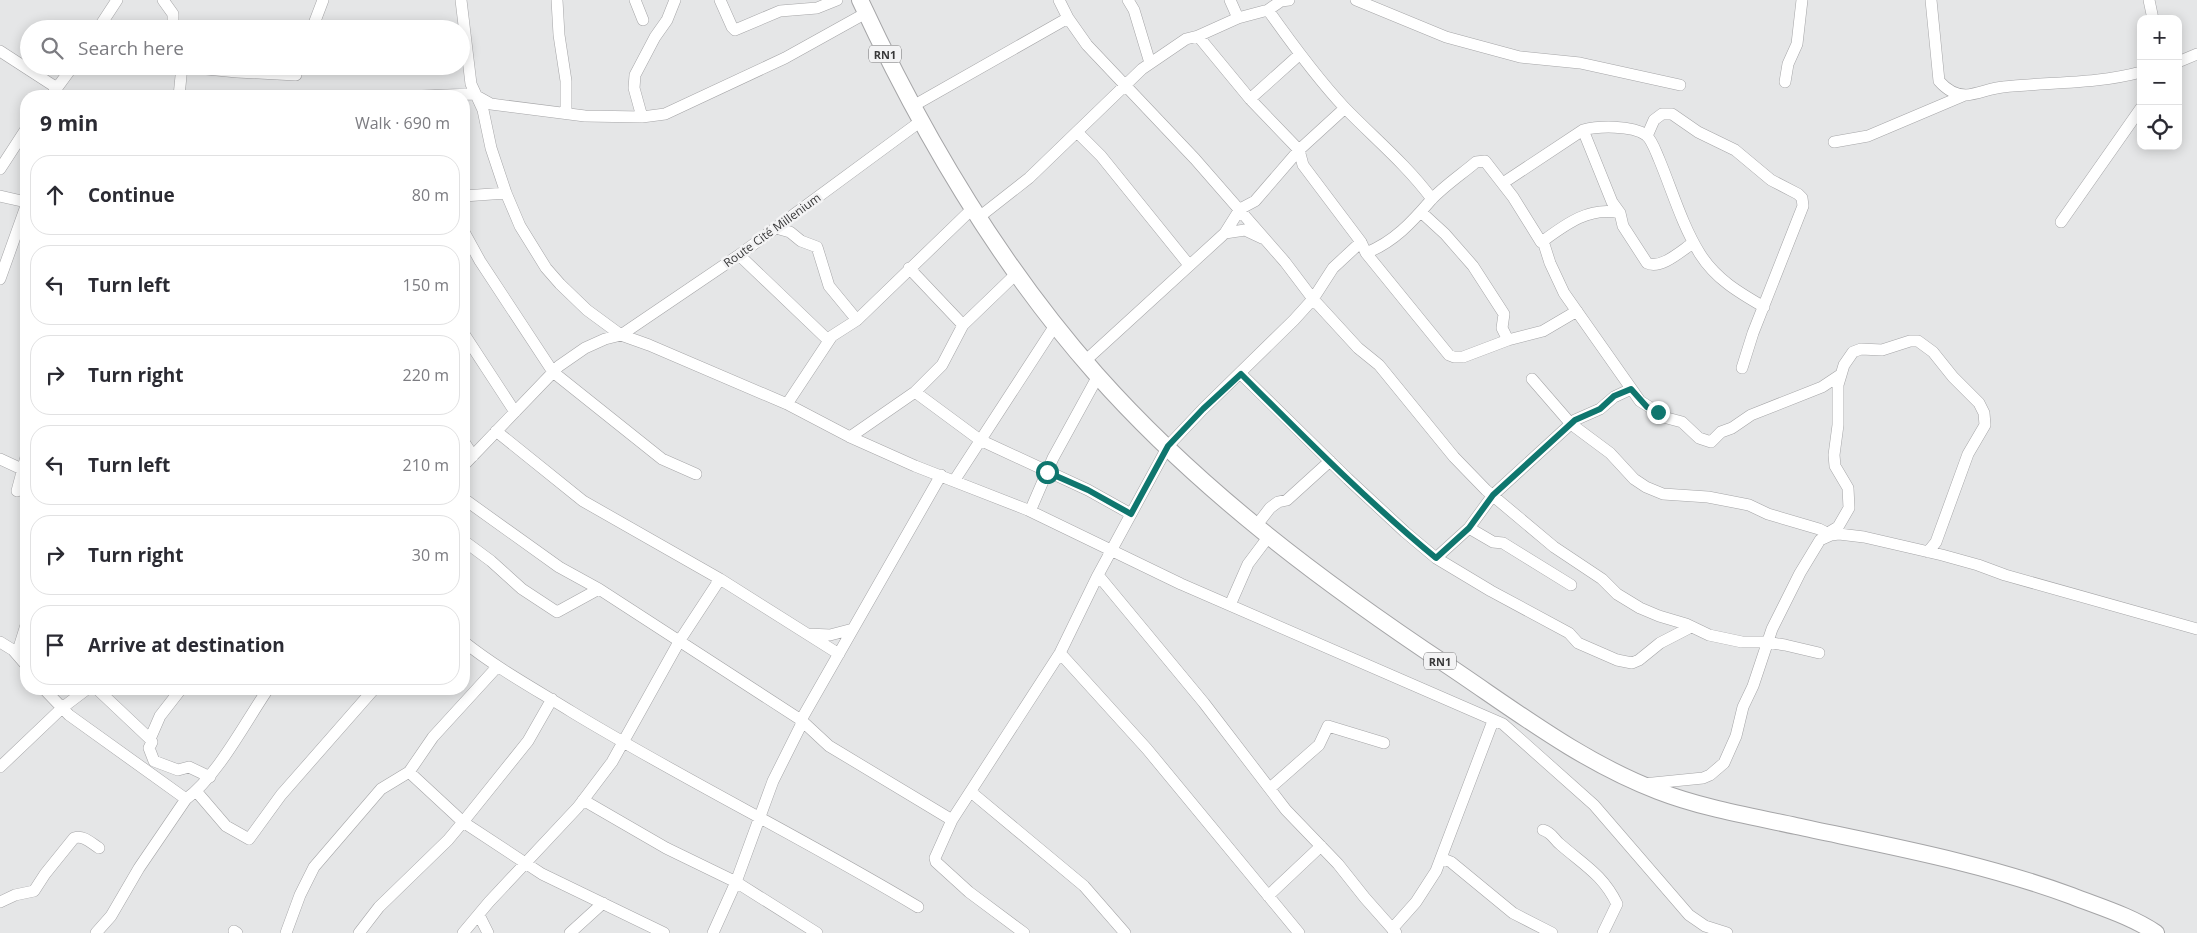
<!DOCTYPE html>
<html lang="en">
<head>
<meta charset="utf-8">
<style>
  :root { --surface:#fff; --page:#f2f2f3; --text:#2b2b33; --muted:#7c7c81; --line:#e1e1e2 }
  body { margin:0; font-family:"Open Sans",sans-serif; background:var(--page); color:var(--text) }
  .controls { position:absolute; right:15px; top:15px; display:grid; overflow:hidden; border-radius:10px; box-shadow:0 2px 12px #0003 }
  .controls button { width:45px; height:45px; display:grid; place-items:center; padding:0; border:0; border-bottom:1px solid var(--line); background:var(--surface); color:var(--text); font:25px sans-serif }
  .stop { position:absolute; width:15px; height:15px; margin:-11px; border:4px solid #0f766e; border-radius:50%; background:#fff }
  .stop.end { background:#0f766e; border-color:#fff; box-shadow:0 1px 5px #0008 }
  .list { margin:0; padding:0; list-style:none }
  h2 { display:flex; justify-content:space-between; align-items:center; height:65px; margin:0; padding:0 20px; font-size:21px }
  h2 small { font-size:16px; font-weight:400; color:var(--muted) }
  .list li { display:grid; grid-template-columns:32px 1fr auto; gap:15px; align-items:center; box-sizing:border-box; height:80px; margin:0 10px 10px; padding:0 10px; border:1px solid var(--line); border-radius:20px }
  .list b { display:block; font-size:19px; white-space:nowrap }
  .list em { font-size:16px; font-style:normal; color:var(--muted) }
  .icon { flex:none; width:28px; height:28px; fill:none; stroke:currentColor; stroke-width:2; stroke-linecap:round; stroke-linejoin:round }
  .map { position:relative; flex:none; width:2197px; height:933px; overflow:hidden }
  .search { position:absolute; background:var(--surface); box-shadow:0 2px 12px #0003; left:20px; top:20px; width:450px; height:55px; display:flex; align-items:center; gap:12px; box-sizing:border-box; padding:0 18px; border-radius:28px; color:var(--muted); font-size:19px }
  .panel { position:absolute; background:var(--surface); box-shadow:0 2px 12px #0003; left:20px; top:90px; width:450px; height:605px; border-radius:20px }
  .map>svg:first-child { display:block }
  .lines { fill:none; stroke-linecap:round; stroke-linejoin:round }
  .minor-casing { stroke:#a5a5a7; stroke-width:12 }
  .highway-casing { stroke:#a5a5a7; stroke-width:18 }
  .minor { stroke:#fff; stroke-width:11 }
  .highway { stroke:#fff; stroke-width:16 }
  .route { stroke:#0f766e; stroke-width:6 }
  .labels { text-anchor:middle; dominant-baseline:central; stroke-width:5; stroke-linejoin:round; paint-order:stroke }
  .shield { fill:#f3f3f4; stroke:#717172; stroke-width:1 }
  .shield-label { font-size:11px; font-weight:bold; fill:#39393a }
  .street-label { font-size:12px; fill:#39393a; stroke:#f3f3f4 }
</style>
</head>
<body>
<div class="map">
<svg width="2197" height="933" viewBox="0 0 2197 933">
  <rect width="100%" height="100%" fill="#e5e6e7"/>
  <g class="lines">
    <!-- minor casing -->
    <g class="minor-casing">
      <path id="minor" d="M163,0l10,14v15
        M461,0l10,84 12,26 8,38 15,45 14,33 26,42 14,16 27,26 34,25 118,-80 182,-134
        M557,0l2,35 7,46v32
        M635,0l8,20
        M720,0l12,27 3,3 45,-19 37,-3 20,-8
        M1059,0l9,18 19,27 108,114 90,103 28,37 45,49 21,17 75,92 32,33 68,57 48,32 15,15 23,14 19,8 27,8 23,11 33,7h24l19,3 34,8
        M1128,0l6,10 16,53
        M1230,0l8,18
        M1356,0l90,37 74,20 60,6 100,22
        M1931,0l8,81c7,8 16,14 27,14 12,-1 25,-7 37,-8 46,-5 94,-3 138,-15
        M2149,0l4,19
        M1268,10c24,34 48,67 76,97 30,31 62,57 88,92
        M98,29l19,-29
        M312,29l11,-29
        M1198,36l52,63 49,51 4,15 58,77 5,11 83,102 5,2h9l45,-17 35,-9 34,-20
        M0,51l57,37
        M2178,62l19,-8
        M176,66l61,6 59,3
        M1785,82l3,-18 9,-20 5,-44
        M51,96l22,-30
        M179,96l3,-30
        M422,96l51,-2 18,10 94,12 57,1 23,-3 120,-56 81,-45
        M1250,99l49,-44
        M913,106l155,-88
        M642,117l-8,-29 1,-13 20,-38 12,-17 8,-20
        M1583,130l29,72 8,11 3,13 24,37c14,7 35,-13 46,-20
        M1077,132l24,24 88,109
        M1647,136l7,-16 8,-6h10l26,18 37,18 36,30 27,14 4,4 1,8 -50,127 -11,35
        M1834,142l34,-6 97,-41
        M0,169l26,-40
        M1503,183l80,-53c15,-4 49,-5 63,5 6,5 10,17 13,24 13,31 23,66 41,95 16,25 38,38 64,53
        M0,196l26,6
        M464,196l42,-3
        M1421,212l24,22 28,32 31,48 -2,14 6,12
        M978,218l51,-40 113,-109 44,-30 12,-3 40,-18 30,-8 13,-9 8,-1
        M2061,222l80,-114
        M776,228l14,4 11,9 16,6 12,39 28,34
        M464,232l16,29 73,111 109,87 34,15
        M1225,233l20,-3 17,8
        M1543,241c23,-17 47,-35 77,-28
        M1366,253c28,-11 46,-31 65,-53 13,-14 31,-26 45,-38l9,-1 28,36 28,45 2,-1 7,22 14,30 76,108 27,17 15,4 17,16 12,4 10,-10 11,-4 19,-13 71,-28 18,-12
        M739,255l89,85
        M909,268l54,57
        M0,279l26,-73
        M464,334l51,78
        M1085,361l140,-128 15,-24 15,-8 44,-51 46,-42
        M1241,374l107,105 57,53 31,26 55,33 78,42 9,10 39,17 15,3 7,-3 21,-17 31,-16
        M1532,379l39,45 39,29 24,26 12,8 17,7 45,3 41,8 19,9 51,15 12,6
        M915,392l65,48 108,50 43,24
        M787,404l45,-68 25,-16 115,-111
        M496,431l87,70 137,78 119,75
        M850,437l65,-45 27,-27 21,-40 54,-52
        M464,442l9,14
        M0,459l26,12
        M464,465l95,-99 26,-18 20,-9 16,-4 28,10 138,59 63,33 65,29 113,44 3,-1 22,-51 45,-82
        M954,481l102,-157
        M17,491l9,-34
        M464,499l95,68 40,22 202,131 28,26 123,74
        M1028,510l153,74 322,140 91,81 95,110 16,11 22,7
        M1256,526l14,-18 8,-6 9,-2 43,-39
        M1469,528l24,14 10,1 68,42
        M1828,533l10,-6 11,-19 -1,-20 -13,-22 -1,-11 4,-30v-40l6,-20 9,-13 8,-3 21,1 28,-9h8l15,11 20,25 26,26 5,10 1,12 -17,29 -32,88 -8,10
        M464,541l27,20 31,28 35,23 42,-23
        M1436,558l33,-30 24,-33 82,-75 25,-11 14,-12 17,-8
        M1098,575l106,128 82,107 52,54 27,34 31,35
        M1230,605l18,-41 21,-28
        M808,634l22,1 23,-6
        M0,642l13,8 13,15
        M464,642c34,27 71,47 108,70 114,69 233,127 346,195
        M1060,653l87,96 152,184
        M17,654l9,-29
        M44,689l25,26 117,84
        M97,689l53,50 2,3 -3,6 5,13 24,9 11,-3 21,10
        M150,739l10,-23 21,-27
        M0,767l62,-59 25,-19
        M409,772l54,50 79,52 122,59
        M1643,784l60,-6 7,-3 14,-12 12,-27 7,-29 10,-21 19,-57 28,-56 20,-33 11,-5 8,-1 25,3 78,18 36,10 27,10 192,54
        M1270,788l49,-43 9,-19 56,17
        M196,791l30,35 23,13 32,-44 93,-106
        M971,792l113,94 41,47
        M583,800l83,48 70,34 81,51
        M1543,830c10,3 10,9 18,15 23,20 42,30 56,59l-14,29
        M1441,858l10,4 62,51 39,20
        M1268,896l53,-50
        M0,902l15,-7 19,-4 11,-17 29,-36c10,-3 17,5 25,10
        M479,915l9,18
        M1392,929l24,-27 20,-31 57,-150
        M234,931l3,2
        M96,933l15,-17 28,-48 47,-69c31,-22 60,-78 82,-110
        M286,933l14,-38 14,-28 67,-78 28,-17 24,-35 64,-70
        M359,933l20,-26 69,-67 15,-18 65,-81 24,-42
        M463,933l26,-31 89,-95 34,-45 68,-122 40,-61
        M570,933l33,-30
        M713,933l23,-51 37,-101 28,-56v-5l140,-245
        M1024,933l-55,-41 -33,-30 -1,-4 17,-38 108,-167 38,-78 70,-129 35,-37 91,-89 19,-21 20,-31 28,-26"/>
    </g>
    <!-- highway casing -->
    <g class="highway-casing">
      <path id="highway" d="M860,0c62,134 138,263 236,374 102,115 226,208 354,293 67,45 132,95 208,124 44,17 92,25 138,35 93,20 187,37 276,70 28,11 59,20 84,37"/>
    </g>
    <!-- minor -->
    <use href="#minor" class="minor"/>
    <!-- highway -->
    <use href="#highway" class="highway"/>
  </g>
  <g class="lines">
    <!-- route -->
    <path class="route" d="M1047,472l41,18 43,24 37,-68 35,-37 38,-35c63,63 126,127 195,184l33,-30 24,-33 82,-75 25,-11 14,-13 17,-7 16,18 11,5"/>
  </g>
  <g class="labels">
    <!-- shield labels -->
    <g class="shield">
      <rect x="869" y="45.5" width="32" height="17" rx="4"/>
      <rect x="1424" y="652.5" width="32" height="17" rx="4"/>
    </g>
    <g class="shield-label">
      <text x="885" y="54">RN1</text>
      <text x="1440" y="661">RN1</text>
    </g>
    <!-- street labels -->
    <g class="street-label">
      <text transform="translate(772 230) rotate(-36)">Route Cité Millenium</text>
    </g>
  </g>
</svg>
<div class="controls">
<button>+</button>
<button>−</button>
<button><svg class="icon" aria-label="locate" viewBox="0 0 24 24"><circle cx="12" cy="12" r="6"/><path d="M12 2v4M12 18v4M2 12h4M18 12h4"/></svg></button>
</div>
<div class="stop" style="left:1047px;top:472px"></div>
<div class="stop end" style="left:1658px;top:412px"></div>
<div class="search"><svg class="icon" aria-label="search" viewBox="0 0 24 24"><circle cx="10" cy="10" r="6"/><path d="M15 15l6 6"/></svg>Search here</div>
<section class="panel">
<h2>9 min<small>Walk · 690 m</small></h2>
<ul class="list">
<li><svg class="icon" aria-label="ahead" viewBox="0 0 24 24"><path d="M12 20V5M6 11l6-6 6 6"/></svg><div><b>Continue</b></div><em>80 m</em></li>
<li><svg class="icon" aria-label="left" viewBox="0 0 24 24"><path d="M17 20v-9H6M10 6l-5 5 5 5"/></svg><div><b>Turn left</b></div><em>150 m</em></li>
<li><svg class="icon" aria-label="right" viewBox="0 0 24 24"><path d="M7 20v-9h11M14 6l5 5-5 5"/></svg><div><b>Turn right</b></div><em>220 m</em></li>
<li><svg class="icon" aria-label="left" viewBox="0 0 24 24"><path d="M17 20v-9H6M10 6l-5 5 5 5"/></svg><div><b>Turn left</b></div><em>210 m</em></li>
<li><svg class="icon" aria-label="right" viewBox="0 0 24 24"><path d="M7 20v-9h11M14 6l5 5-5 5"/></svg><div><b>Turn right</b></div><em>30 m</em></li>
<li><svg class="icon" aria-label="arrive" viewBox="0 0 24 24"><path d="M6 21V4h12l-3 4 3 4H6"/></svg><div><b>Arrive at destination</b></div></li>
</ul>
</section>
</div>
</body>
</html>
